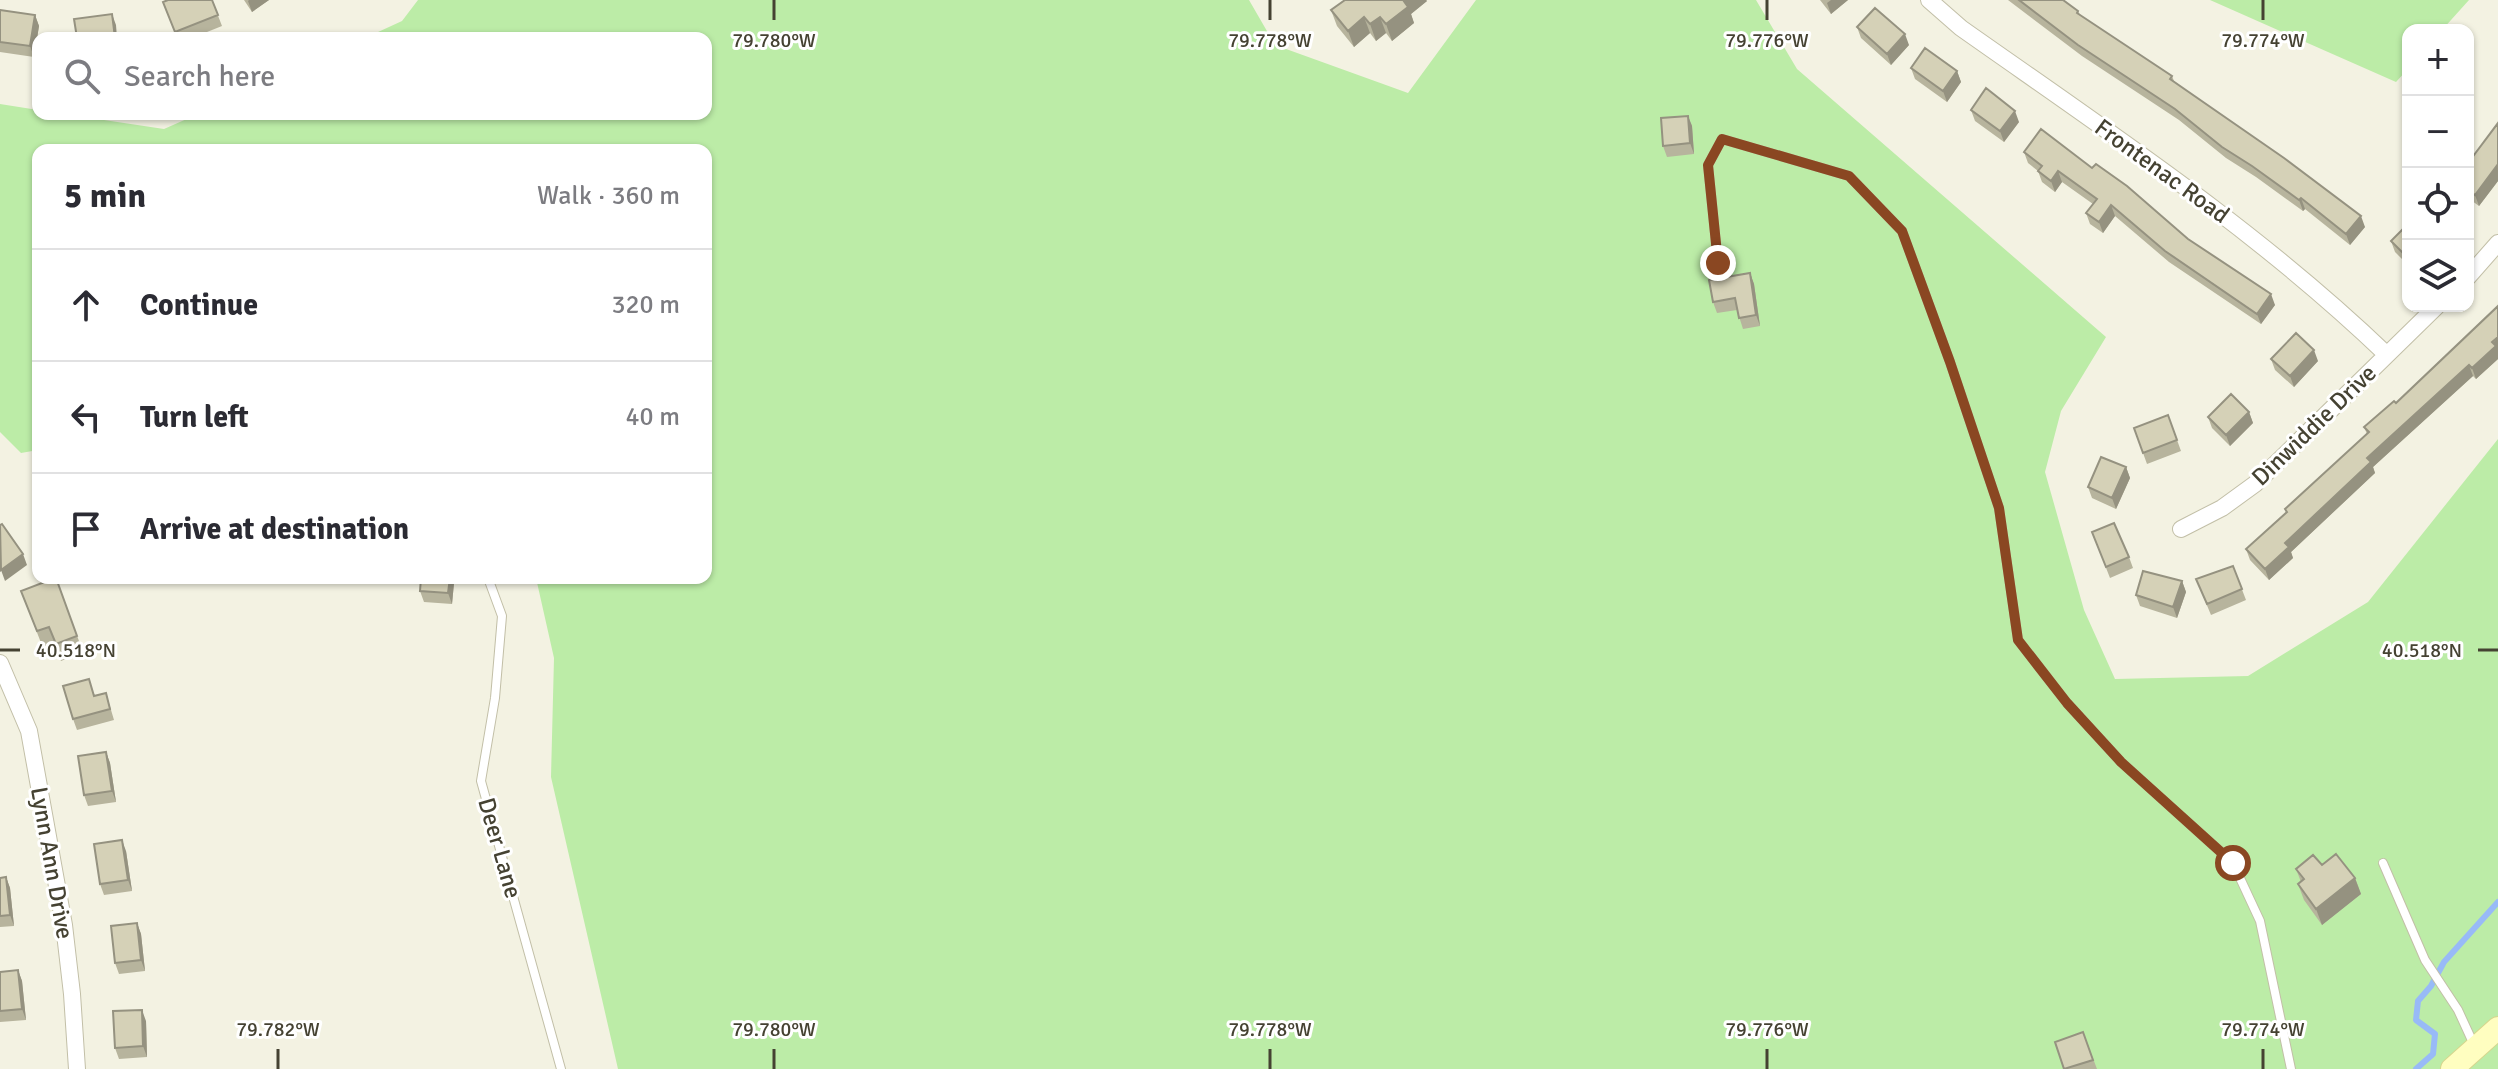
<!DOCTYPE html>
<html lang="en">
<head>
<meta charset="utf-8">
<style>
  :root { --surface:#fff; --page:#f2f2f3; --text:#2b2b33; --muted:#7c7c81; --line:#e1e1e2 }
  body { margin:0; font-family:Signika,sans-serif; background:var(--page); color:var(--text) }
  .controls { position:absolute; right:24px; top:24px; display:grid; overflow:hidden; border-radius:16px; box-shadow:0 2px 6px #0004 }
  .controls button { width:72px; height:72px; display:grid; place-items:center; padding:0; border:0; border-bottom:2px solid var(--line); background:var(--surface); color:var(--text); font:40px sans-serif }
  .stop { position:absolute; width:24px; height:24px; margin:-18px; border:6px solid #8a4722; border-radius:50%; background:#fff }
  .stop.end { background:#8a4722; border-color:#fff; box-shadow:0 2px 8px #0008 }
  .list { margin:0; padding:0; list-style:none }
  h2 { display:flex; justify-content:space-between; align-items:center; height:104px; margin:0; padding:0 32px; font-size:34px }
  h2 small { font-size:26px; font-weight:400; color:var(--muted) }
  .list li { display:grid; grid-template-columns:52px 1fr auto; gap:24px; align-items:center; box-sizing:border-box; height:112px; padding:0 32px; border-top:2px solid var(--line) }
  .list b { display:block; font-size:30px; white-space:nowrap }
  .list em { font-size:26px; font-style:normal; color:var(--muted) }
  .icon { flex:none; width:44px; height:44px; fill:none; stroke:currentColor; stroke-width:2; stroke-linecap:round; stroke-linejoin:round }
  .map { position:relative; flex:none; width:2498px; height:1069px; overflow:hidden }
  .search { position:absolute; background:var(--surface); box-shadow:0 2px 6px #0004; left:32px; top:32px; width:680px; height:88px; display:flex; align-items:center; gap:20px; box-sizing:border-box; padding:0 28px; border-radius:16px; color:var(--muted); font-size:30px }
  .panel { position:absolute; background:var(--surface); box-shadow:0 2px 6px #0004; left:32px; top:144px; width:680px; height:440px; border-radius:16px }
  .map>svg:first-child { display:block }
  .green { fill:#bceca7 }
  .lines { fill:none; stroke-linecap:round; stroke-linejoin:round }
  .stream { stroke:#98baf7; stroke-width:6 }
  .lane-casing { stroke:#c2bfa7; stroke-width:10 }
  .street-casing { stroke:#c2bfa7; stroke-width:18 }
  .secondary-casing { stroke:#d7d58d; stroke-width:24 }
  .lane { stroke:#fff; stroke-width:8 }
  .street { stroke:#fff; stroke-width:16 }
  .secondary { stroke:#fffec0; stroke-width:22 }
  .wall { fill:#b7b49d }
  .shaded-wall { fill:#959280 }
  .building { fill:#d5d1b7; stroke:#959280; stroke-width:2 }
  .route { stroke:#8a4722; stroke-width:10 }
  .ticks { fill:none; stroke:#454232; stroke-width:3 }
  .labels { text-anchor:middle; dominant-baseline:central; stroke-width:6; stroke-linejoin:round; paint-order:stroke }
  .street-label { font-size:24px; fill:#454232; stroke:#fff }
  .ticks-label { font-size:20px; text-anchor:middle; fill:#454232; stroke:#fff; stroke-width:6; stroke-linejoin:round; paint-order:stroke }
</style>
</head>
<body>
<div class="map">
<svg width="2498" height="1069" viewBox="0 0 2498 1069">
  <rect width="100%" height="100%" fill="#f3f2e2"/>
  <!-- green -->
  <path class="green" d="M418,0h831l26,45 133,48 68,-93h280l41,69 309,268 -45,74 -16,61 39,138 31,69 133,-3 120,-74 130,-163v630h-1880l-67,-292 3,-119 -18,-80h170v-428h-668v300l-17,3 -21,-21v-328l38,6v4h26l100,15 34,-15h508v-76h-341l37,-17z
    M2210,0h259l-27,30h-34v39l-12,13z"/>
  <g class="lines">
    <!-- stream -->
    <path class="stream" d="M2416,1069l17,-15 2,-20 -19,-14 2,-19 13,-15 13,-24 54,-60"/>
    <!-- lane casing -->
    <g class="lane-casing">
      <path id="lane" d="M1718,263l-10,-98 14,-26 127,37 53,55 48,131 49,146 19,132 49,63 54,59 112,101 27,58 31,148
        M488,578l14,38 -7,82 -14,83 80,288
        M2383,863l42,97 33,50 17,37"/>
    </g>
    <!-- street casing -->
    <g class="street-casing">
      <path id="street" d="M1929,0l32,28c146,103 296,202 425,326
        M2468,277l30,-34
        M2181,529l41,-21 33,-24 182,-178
        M0,663l29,68 35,194 8,69 5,75"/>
    </g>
    <!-- secondary casing -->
    <g class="secondary-casing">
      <path id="secondary" d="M2452,1069l46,-41"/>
    </g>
    <!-- lane -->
    <use href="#lane" class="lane"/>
    <!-- street -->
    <use href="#street" class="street"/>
    <!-- secondary -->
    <use href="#secondary" class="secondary"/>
  </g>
  <!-- wall -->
  <path class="wall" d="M212,0l10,26 -30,12h-15l-14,-36z
    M244,0h25l-17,12z
    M1345,0h81l1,1 -16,13 3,9 -22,18 -6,-8 -10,8 -6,-8 -16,14 -17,-21 -6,-16z
    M1820,0h28l-17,14z
    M2008,0h55l15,11 2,4 92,61 2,5 191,146 -15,18 -45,-36 -2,2 -47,-34 -30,-19 -47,-38 -97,-64z
    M0,10l35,5 4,11 -5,31 -34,-5z
    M1857,27l52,18 -18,20 -30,-27z
    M1911,68l46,3 4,11 -14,20 -32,-23z
    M1971,110l48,12 -15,20 -29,-21z
    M1688,116l4,10 2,28 -27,3 -4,-11z
    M2498,123v58l-19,25 -11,-8v-35z
    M2024,152l164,87 87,66 -14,19 -92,-62 -54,-46 -12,17 -13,-9 -4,-11 7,-9 -31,-22 -7,10 -13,-10 -4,-11 -10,-8z
    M2408,224v41l-13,-13 -4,-11z
    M1750,273l4,11 6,42 -17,3 -6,-19 -20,3 -4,-11z
    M2498,306v53l-22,20 -3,-3 -100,91 2,6 -84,79 2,6 -24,22 -19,-20 -4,-11 40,-36 -1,-4 82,-75 -3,-7 32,-24z
    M2271,359l47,2 -24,26 -19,-17z
    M2249,412l4,11 -23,23 -18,-18 -4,-11z
    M2168,415l13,36 -34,13 -13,-36z
    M2126,467l4,11 -14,31 -24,-11 -4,-11z
    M2092,532l37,25 4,11 -23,10z
    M2233,566l13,34 -35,15 -15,-36z
    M56,578l27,74 -22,9 -7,-18 -11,5 -22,-57z
    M450,578h3l1,5 -2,21 -28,-2 -4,-11z
    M2182,581l4,11 -9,26 -37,-12 -4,-11z
    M106,693l8,27 -37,10 -4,-11 22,-23z
    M106,752l4,11 6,39 -28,4 -4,-11z
    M126,851l6,40 -28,4 -4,-11z
    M2322,865l33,13 6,16 -39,31 -18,-25 -6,-16 3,-2 -5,-13z
    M6,877l4,11 4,38 -14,1v-49z
    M137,923l4,11 4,37 -26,3 -4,-11z
    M18,970l4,11 4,39 -26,2v-50z
    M146,1021l1,36 -28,2 -4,-11z
    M2083,1032l14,37h-33z"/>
  <!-- shaded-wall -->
  <path class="shaded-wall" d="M249,0h20l-17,12 -4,-11z
    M1403,0h23l1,1 -16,13 3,9 -22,18 -6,-17z
    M1831,0h17l-17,14 -4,-11z
    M112,14l4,11 1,13h-2z
    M35,15l4,11 -5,31 -4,-11z
    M1364,17l6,16 -16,14 -6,-16z
    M1380,17l6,16 -10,8 -6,-17z
    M1905,34l4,11 -18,20 -4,-11z
    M1957,71l4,11 -14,20 -4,-11z
    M2015,111l4,11 -15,20 -4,-11z
    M1688,116l4,10 2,28 -4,-11z
    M2498,164v17l-19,25 -4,-11z
    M2058,171l4,11 -7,10 -4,-11z
    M2301,198l4,11 -2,2 -4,-11z
    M2111,205l4,11 -12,17 -4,-11z
    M2361,216l4,11 -15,18 -4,-11z
    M1750,273l4,11 6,42 -4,-11z
    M2271,294l4,11 -14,19 -4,-10z
    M2498,337v22l-22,20 -4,-11z
    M2314,350l4,11 -24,26 -4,-11z
    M2469,365l4,11 -100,91 2,6 -84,79 2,6 -24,22 -4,-11 20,-26 82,-85z
    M2249,412l4,11 -23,23 -4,-11z
    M2126,467l4,11 -14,31 -4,-11z
    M23,554l4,11 -22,16 -4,-11z
    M450,578h3l1,5 -2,21 -4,-11z
    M2182,581l4,11 -9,26 -4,-11z
    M106,752l4,11 6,39 -4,-11z
    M122,840l4,11 6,40 -4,-11z
    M6,877l4,11 4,38 -4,-11z
    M2355,878l6,16 -39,31 -6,-16z
    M137,923l4,11 4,37 -4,-11z
    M18,970l4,11 4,39 -4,-11z
    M142,1010l4,11 1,36 -4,-11z"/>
  <!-- building -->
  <path class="building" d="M168,0h44l6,15 -43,17 -12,-30z
    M1345,0h58l5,7 -22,17 -6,-7 -10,7 -6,-7 -16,14 -17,-21z
    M2019,0h44l15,11 -1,2 95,63 -2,3 114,79 77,58 -15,18 -45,-36 -2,2 -47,-34 -30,-19 -47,-38 -97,-64z
    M1875,8l30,26 -18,20 -30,-27z
    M0,10l35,5 -5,31 -30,-4z
    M112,14l3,24h-38l-3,-19z
    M1925,48l32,23 -14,20 -32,-23z
    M1986,88l29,23 -15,20 -29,-21z
    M1688,116l2,27 -27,3 -2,-28z
    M2498,123v41l-23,31 -7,-5v-27z
    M2041,129l51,39 4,-4 31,22 61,53 83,55 -14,20 -92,-63 -54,-46 -12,17 -13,-9 11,-14 -39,-28 -7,10 -13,-10 4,-5 -18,-14z
    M2408,224v34l-17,-17z
    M1750,273l6,42 -17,3 -4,-20 -22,4 -4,-22z
    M2498,306v31l-6,5 4,4 -24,22 -3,-3 -102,93 4,4 -86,81 4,4 -24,22 -19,-20 41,-37 -2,-3 84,-77 -5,-5 30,-26 2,2z
    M2296,333l18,17 -24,26 -19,-17z
    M2231,394l18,18 -23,23 -18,-18z
    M2168,415l9,25 -34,13 -9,-25z
    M2101,457l25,10 -14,31 -24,-11z
    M2114,523l15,34 -23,10 -14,-35z
    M2,524l21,30 -22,16 -1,-45z
    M2233,566l9,23 -35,15 -11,-25z
    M2143,571l39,10 -9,26 -37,-12z
    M55,578h1l21,58 -21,8 -7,-17 -12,4 -16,-40z
    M421,578h29l-2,15 -28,-2z
    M89,679l5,17 12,-3 4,16 -37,10 -10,-33z
    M106,752l6,39 -28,4 -6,-39z
    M122,840l6,40 -28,4 -6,-40z
    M2336,854l19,24 -39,31 -18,-25 6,-5 -8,-10 17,-14 9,10z
    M6,877l4,38 -10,1v-38z
    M137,923l4,37 -26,3 -4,-37z
    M18,970l4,39 -22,2v-39z
    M142,1010l1,36 -28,2 -2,-37z
    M2083,1032l10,28 -29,9 -9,-27z"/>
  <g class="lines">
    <!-- route -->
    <path class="route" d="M1718,263l-10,-98 14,-26 127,37 53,55 48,131 49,146 19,132 49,63 54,59 112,101"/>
  </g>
  <!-- ticks -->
  <path class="ticks" d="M774,0v20M1270,0v20M1767,0v20M2263,0v20M0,650h20M2478,650h20M278,1049v20M774,1049v20M1270,1049v20M1767,1049v20M2263,1049v20"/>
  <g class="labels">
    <!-- street labels -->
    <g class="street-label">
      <text transform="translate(2162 171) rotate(36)">Frontenac Road</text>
      <text transform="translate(2314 425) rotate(-44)">Dinwiddie Drive</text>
      <text transform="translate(500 848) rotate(74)">Deer Lane</text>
      <text transform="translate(52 863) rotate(80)">Lynn Ann Drive</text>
    </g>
  </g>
  <g class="ticks-label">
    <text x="774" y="47">79.780°W</text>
    <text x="1270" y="47">79.778°W</text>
    <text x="1767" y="47">79.776°W</text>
    <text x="2263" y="47">79.774°W</text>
    <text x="76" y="657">40.518°N</text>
    <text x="2422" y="657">40.518°N</text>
    <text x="278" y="1036">79.782°W</text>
    <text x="774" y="1036">79.780°W</text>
    <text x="1270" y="1036">79.778°W</text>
    <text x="1767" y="1036">79.776°W</text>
    <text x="2263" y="1036">79.774°W</text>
  </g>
</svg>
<div class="controls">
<button>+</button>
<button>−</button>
<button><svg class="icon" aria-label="locate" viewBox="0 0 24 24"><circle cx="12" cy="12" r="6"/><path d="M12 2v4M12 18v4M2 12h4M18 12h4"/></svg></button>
<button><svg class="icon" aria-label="layers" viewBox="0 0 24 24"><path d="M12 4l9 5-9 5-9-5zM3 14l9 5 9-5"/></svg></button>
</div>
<div class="stop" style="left:2233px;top:863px"></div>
<div class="stop end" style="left:1718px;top:263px"></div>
<div class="search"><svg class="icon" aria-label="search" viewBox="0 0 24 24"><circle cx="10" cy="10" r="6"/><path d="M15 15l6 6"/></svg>Search here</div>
<section class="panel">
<h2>5 min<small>Walk · 360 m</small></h2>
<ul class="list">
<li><svg class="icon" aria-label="ahead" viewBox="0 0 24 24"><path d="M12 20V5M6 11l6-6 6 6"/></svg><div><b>Continue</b></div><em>320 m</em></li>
<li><svg class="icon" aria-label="left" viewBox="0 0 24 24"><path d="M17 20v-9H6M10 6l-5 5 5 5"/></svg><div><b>Turn left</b></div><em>40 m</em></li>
<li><svg class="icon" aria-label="arrive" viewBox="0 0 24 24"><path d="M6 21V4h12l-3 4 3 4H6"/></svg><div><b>Arrive at destination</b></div></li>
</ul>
</section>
</div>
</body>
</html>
